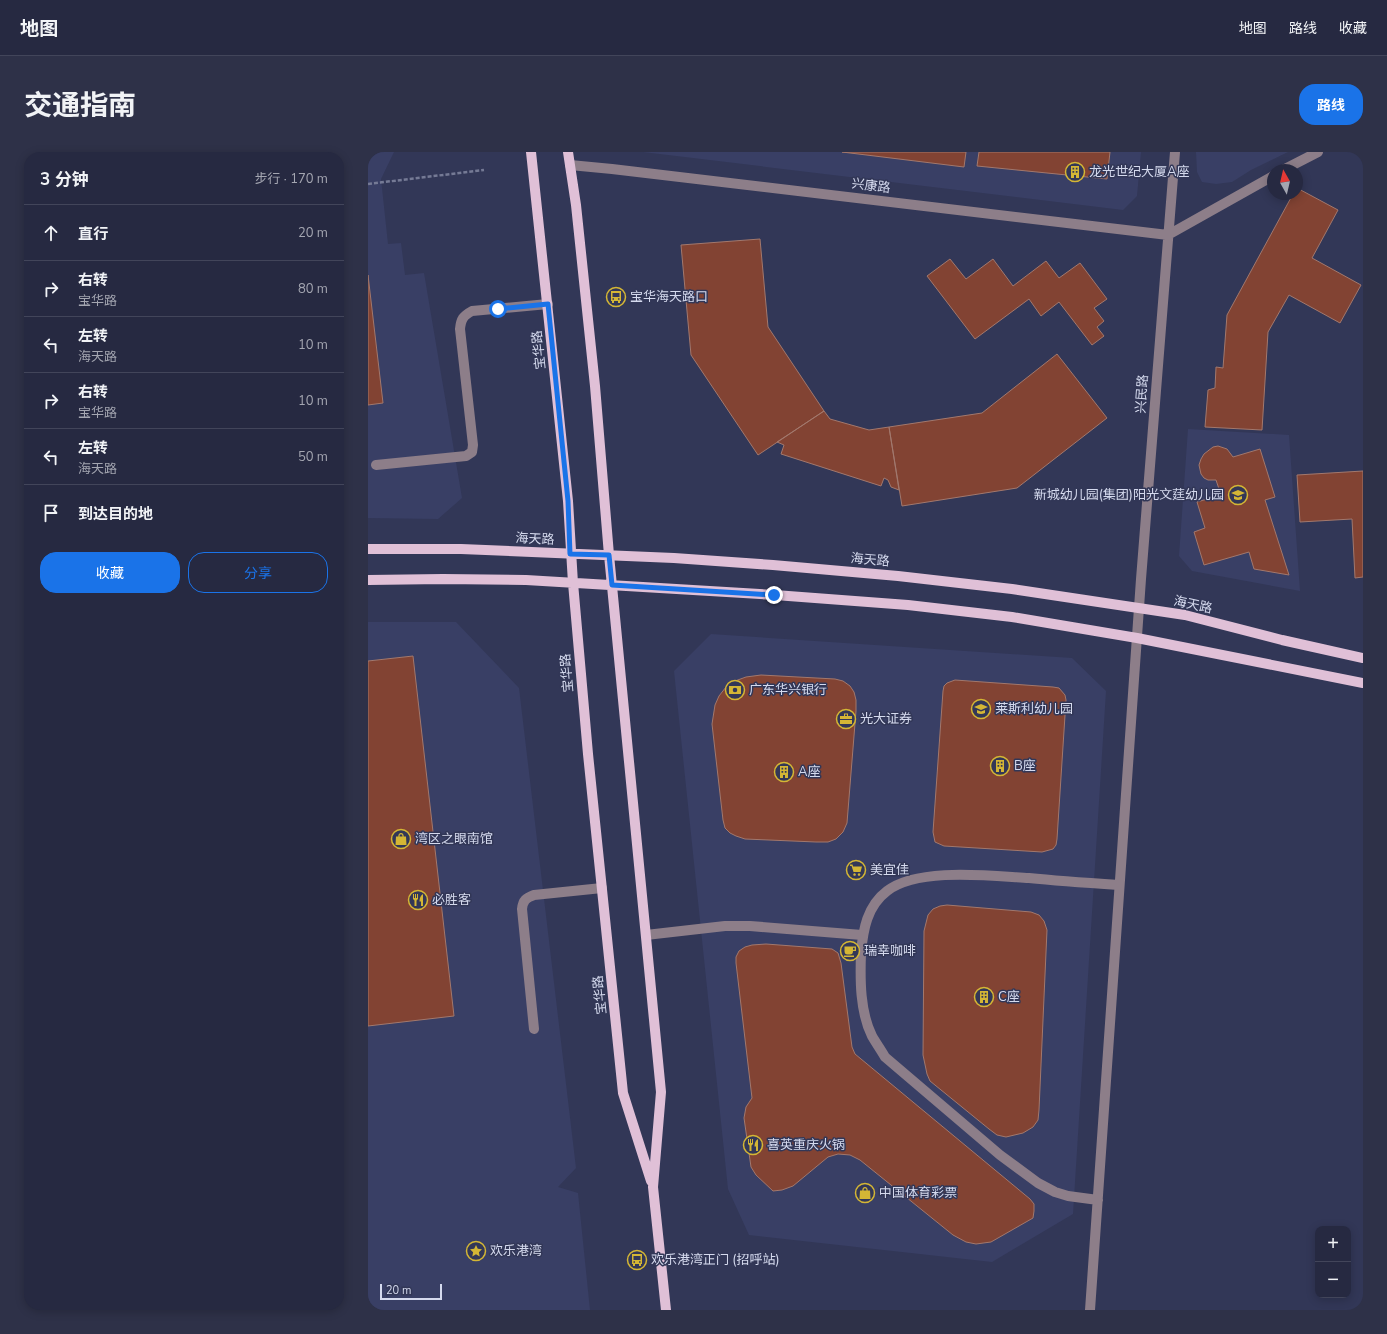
<!DOCTYPE html>
<html lang="zh">
<head>
<meta charset="utf-8">
<style>
  :root { --surface:#262941; --page:#2e3148; --text:#f1f3f6; --muted:#a4a6b1; --line:#42455a; --accent:#1a73e8 }
  body { margin:0; font-family:"Nunito Sans","Noto Sans SC",sans-serif; background:var(--page); color:var(--text) }
  .controls { position:absolute; right:12px; bottom:12px; display:grid; overflow:hidden; border-radius:8px; box-shadow:0 2px 10px #0003 }
  .controls button { width:36px; height:36px; display:grid; place-items:center; padding:0; border:0; border-bottom:1px solid var(--line); background:var(--surface); color:var(--text); font:20px sans-serif }
  .compass { position:absolute; left:899px; top:12px; width:36px; height:36px; border-radius:50%; background:var(--surface); box-shadow:0 2px 10px #0003; rotate:352deg }
  .scale { position:absolute; left:12px; bottom:10px; width:62px; box-sizing:border-box; padding-left:4px; border:2px solid #d5daee; border-top:0; font-size:11px; line-height:14px; white-space:nowrap; color:#d5daee; -webkit-text-stroke:3px #323757; paint-order:stroke }
  .stop { position:absolute; width:12px; height:12px; margin:-9px; border:3px solid #1a73e8; border-radius:50%; background:#fff }
  .stop.end { background:#1a73e8; border-color:#fff; box-shadow:0 1px 4px #0008 }
  .list { margin:0; padding:0; list-style:none }
  h2 { display:flex; justify-content:space-between; align-items:center; height:52px; margin:0; padding:0 16px; font-size:17px }
  h2 small { font-size:13px; font-weight:400; color:var(--muted) }
  .list li { display:grid; grid-template-columns:26px 1fr auto; gap:12px; align-items:center; box-sizing:border-box; height:56px; padding:0 16px; border-top:1px solid var(--line) }
  .list b { display:block; font-size:15px; white-space:nowrap }
  .list p { margin:0; font-size:13px; white-space:nowrap; color:var(--muted) }
  .list em { font-size:13px; font-style:normal; color:var(--muted) }
  .actions { display:flex; gap:8px; padding:12px 16px }
  .actions a { flex:1; padding:9px 0; border:1px solid var(--accent); border-radius:16px; text-align:center; font-size:14px; color:var(--accent) }
  .actions .main { background:var(--accent); color:#fff }
  .icon { flex:none; width:22px; height:22px; fill:none; stroke:currentColor; stroke-width:2; stroke-linecap:round; stroke-linejoin:round }
  .map { position:relative; flex:none; width:995px; height:1158px; overflow:hidden; border-radius:16px }
  header { display:flex; align-items:center; gap:24px; box-sizing:border-box; height:56px; padding:0 20px; background:var(--surface); border-bottom:1px solid var(--line) }
  header strong { font-size:19px }
  nav { display:flex; gap:22px; margin-inline-start:auto; font-size:14px }
  .intro { display:flex; align-items:center; justify-content:space-between; box-sizing:border-box; height:96px; padding:0 24px }
  h1 { margin:0; font-size:28px }
  .button { padding:10px 18px; border-radius:16px; background:var(--accent); color:#fff; font-size:14px; font-weight:700 }
  main { display:flex; gap:24px; padding:0 24px }
  aside { flex:1; background:var(--surface); border-radius:16px; box-shadow:0 2px 10px #0003 }
  .map>svg:first-child { display:block }
  .built { fill:#393f65 }
  .building { fill:#824333; stroke:#a2786d }
  .lines { fill:none; stroke-linecap:round; stroke-linejoin:round }
  .path { stroke:#757a95; stroke-width:2.5; stroke-dasharray:4 2; stroke-linecap:butt }
  .minor { stroke:#8d7e89; stroke-width:10 }
  .major { stroke:#e0c0d7; stroke-width:10 }
  .route { stroke:#1a73e8; stroke-width:5 }
  .labels { text-anchor:middle; dominant-baseline:central; stroke-width:3; stroke-linejoin:round; paint-order:stroke }
  .poi-label { font-size:13px; fill:#d5daee; stroke:#323757; text-anchor:start }
  .street-label { font-size:13px; fill:#d5daee; stroke:#323757 }
</style>
</head>
<body>
<header>
<strong>地图</strong>
<nav><a>地图</a><a>路线</a><a>收藏</a></nav>
</header>
<div class="intro"><h1>交通指南</h1><a class="button">路线</a></div>
<main>
<aside>
<h2>3 分钟<small>步行 · 170 m</small></h2>
<ul class="list">
<li><svg class="icon" aria-label="ahead" viewBox="0 0 24 24"><path d="M12 20V5M6 11l6-6 6 6"/></svg><div><b>直行</b></div><em>20 m</em></li>
<li><svg class="icon" aria-label="right" viewBox="0 0 24 24"><path d="M7 20v-9h11M14 6l5 5-5 5"/></svg><div><b>右转</b><p>宝华路</p></div><em>80 m</em></li>
<li><svg class="icon" aria-label="left" viewBox="0 0 24 24"><path d="M17 20v-9H6M10 6l-5 5 5 5"/></svg><div><b>左转</b><p>海天路</p></div><em>10 m</em></li>
<li><svg class="icon" aria-label="right" viewBox="0 0 24 24"><path d="M7 20v-9h11M14 6l5 5-5 5"/></svg><div><b>右转</b><p>宝华路</p></div><em>10 m</em></li>
<li><svg class="icon" aria-label="left" viewBox="0 0 24 24"><path d="M17 20v-9H6M10 6l-5 5 5 5"/></svg><div><b>左转</b><p>海天路</p></div><em>50 m</em></li>
<li><svg class="icon" aria-label="arrive" viewBox="0 0 24 24"><path d="M6 21V4h12l-3 4 3 4H6"/></svg><div><b>到达目的地</b></div></li>
</ul>
<div class="actions"><a class="main">收藏</a><a>分享</a></div>
</aside>
<div class="map">
<svg width="995" height="1158" viewBox="0 0 995 1158">
  <rect width="100%" height="100%" fill="#323757"/>
  <!-- built -->
  <path class="built" d="M0,0h26l-13,27 7,65 13,-1 4,32 19,-2 38,225 -24,21 -70,-1z
    M275,0h498l-4,44 -14,14z
    M828,0h92l-37,18 -19,12 -16,2 -14,-2 -5,-10z
    M820,277l101,6 11,156 -108,-20 -13,-15z
    M0,470h88l63,66 57,480 -18,19 20,6 12,117h-222z
    M343,482l361,24 34,33 -33,523 -81,48 -243,-27 -21,-46 -54,-518z"/>
  <!-- building -->
  <path class="building" d="M474,0h124l-2,15z
    M611,0h131l-3,27 -130,-13z
    M929,36l41,22 -26,48 49,27 -21,38 -51,-28 -21,37 -6,98 -57,-3 3,-37 7,-2 1,-21 7,1 4,-53 66,-121h4z
    M392,87l8,88 56,84 -66,44 -67,-100 -10,-110z
    M582,107l16,20 27,-20 20,27 33,-25 13,17 21,-15 27,36 -13,9 10,13 -7,6 7,9 -12,9 -33,-43 -18,14 -12,-17 -54,40 -48,-63z
    M0,123l15,128 -15,2z
    M689,202l50,64 -90,70 -115,18 -13,-79 93,-14z
    M456,259l6,8 39,11 20,-3 10,63 -8,-3 -3,-7 -4,-2 -3,8 -100,-32 3,-9 -7,-3z
    M850,294l9,3 6,8 27,-8 15,48 -10,3 24,75 -35,-6 -5,-17 -45,13 -10,-33 11,-4 -8,-26 24,-7 -5,-15h-8l-4,-2 -3,-4 -2,-9 2,-6 3,-5 9,-7z
    M995,319v106l-8,1 -3,-59 -52,3 -3,-47z
    M45,504l41,360 -86,10v-365z
    M393,523l74,4 8,2 7,5 4,6 2,8v11l-9,112 -4,9 -7,7 -8,3h-12l-71,-3 -9,-3 -6,-3 -5,-5 -2,-8 -11,-96 3,-19 4,-9 7,-9 9,-6 11,-4z
    M587,528l98,7 6,1 6,7 1,5 -9,139 -1,6 -3,4 -11,3 -98,-6 -9,-4 -2,-10 10,-141 1,-5 3,-3z
    M579,753l84,7 8,3 5,6 3,9 -8,180 -1,10 -5,7 -10,6 -17,4 -9,-2 -8,-6 -59,-48 -3,-7 -4,-19 1,-124 4,-16 5,-6 7,-3z
    M398,792l66,5 6,4 3,10 11,84 3,7 175,145 4,5v7l-1,7 -42,24 -15,2 -10,-2 -13,-7 -93,-75 -10,-5 -12,-1 -10,3 -35,29 -11,4 -9,1 -17,-16 -5,-8 -7,-49 2,-11 6,-9 -16,-135v-6l3,-6 6,-4 7,-2z"/>
  <g class="lines">
    <!-- path -->
    <path class="path" d="M0,32l116,-14"/>
    <!-- minor -->
    <path class="minor" d="M202,13l42,4 556,66 105,-59
      M915,18l35,-18
      M8,313l90,-9 6,-4 1,-7 -13,-116c1,-10 3,-13 12,-18l76,-7
      M278,783l79,-9h25l112,9
      M166,877l-12,-120c1,-9 4,-11 12,-14l68,-7
      M730,1048l-30,-4 -13,-4 -17,-9 -38,-28 -115,-98c-4,-7 -9,-14 -13,-21 -12,-24 -12,-56 -11,-83 2,-23 6,-47 26,-62 31,-24 104,-15 142,-13 30,3 60,5 90,7
      M722,1158l51,-731 34,-427"/>
    <!-- major -->
    <path class="major" d="M163,0l37,349 5,82 15,171 35,339 28,88
      M200,0l8,53 19,181 14,169 52,537 -8,95 13,123
      M0,397h93l213,9 99,7 125,11 114,13 173,26 97,25 81,18
      M0,428l75,-1 83,1 249,15 133,10 104,12 125,21 226,45"/>
  </g>
  <g class="lines">
    <!-- route -->
    <path class="route" d="M130,157l50,-5 20,197 2,53 39,1 3,30 162,10"/>
  </g>
  <!-- icons -->
  <defs>
    <g id="building-ring" transform="scale(1)"><circle r="9.5" fill="#323757" stroke="#d4b635" stroke-width="1.5"/><path d="M-4-6H4V6H1V3H-1V6H-4ZM-2.5-4.3h1.7v1.8h-1.7ZM.8-4.3h1.7v1.8H.8ZM-2.5-1h1.7V.8h-1.7ZM.8-1h1.7V.8H.8Z" fill="#d4b635"/></g>
    <g id="bus-ring" transform="scale(1)"><circle r="9.5" fill="#323757" stroke="#d4b635" stroke-width="1.5"/><path d="M-5-6H5V4H4V6H2V4H-2V6H-4V4H-5ZM-3.5-4V0h7V-4ZM-3.5 1.2v1.5H-2V1.2ZM2 1.2v1.5H3.5V1.2Z" fill="#d4b635"/></g>
    <g id="school-ring" transform="scale(1)"><circle r="9.5" fill="#323757" stroke="#d4b635" stroke-width="1.5"/><path d="M0-5L7-2L0 1L-7-2ZM-4 1L0 2.5L4 1V4Q0 6-4 4Z" fill="#d4b635"/></g>
    <g id="bank-ring" transform="scale(1)"><circle r="9.5" fill="#323757" stroke="#d4b635" stroke-width="1.5"/><path d="M-6-4H6V4H-6ZM0-2.3a2.3 2.3 0 1 0 0 4.6a2.3 2.3 0 1 0 0-4.6Z" fill="#d4b635"/></g>
    <g id="office-ring" transform="scale(1)"><circle r="9.5" fill="#323757" stroke="#d4b635" stroke-width="1.5"/><path d="M-6-3h4V-5.5h4V-3h4V5H-6ZM-1-4.5V-3h2v-1.5ZM-6 0V1H6V0Z" fill="#d4b635"/></g>
    <g id="shop-ring" transform="scale(1)"><circle r="9.5" fill="#323757" stroke="#d4b635" stroke-width="1.5"/><path d="M-5-2.5h2.3a2.7 3.5 0 0 1 5.4 0H5L5.5 6h-11ZM-1.5-2.5h3a1.5 2.3 0 0 0-3 0Z" fill="#d4b635"/></g>
    <g id="supermarket-ring" transform="scale(1)"><circle r="9.5" fill="#323757" stroke="#d4b635" stroke-width="1.5"/><path d="M-6-5.5h2.5l.6 2H6L4.5 2H-2.5L-4.4-4H-6ZM-1.5 3.2a1.3 1.3 0 1 0 .1 0ZM3 3.2a1.3 1.3 0 1 0 .1 0Z" fill="#d4b635"/></g>
    <g id="restaurant-ring" transform="scale(1)"><circle r="9.5" fill="#323757" stroke="#d4b635" stroke-width="1.5"/><path d="M-5-6h1v4h1v-4h1v4h1v-4h1v5L-1.5 .5V6h-2V.5L-5-1ZM5-6V6H3V1.5H1.5Q1.5-4 5-6Z" fill="#d4b635"/></g>
    <g id="cafe-ring" transform="scale(1)"><circle r="9.5" fill="#323757" stroke="#d4b635" stroke-width="1.5"/><path d="M-5.5-4.5H6V0H3Q3 3.5 0 3.5H-2.5Q-5.5 3.5-5.5 0ZM3-3.2v2h1.7v-2ZM-6 4.5H4V6H-6Z" fill="#d4b635"/></g>
    <g id="sight-ring" transform="scale(1)"><circle r="9.5" fill="#323757" stroke="#d4b635" stroke-width="1.5"/><path d="M0-6L1.8-2.2L6-1.7L2.9 1.2L3.7 5.4L0 3.3L-3.7 5.4L-2.9 1.2L-6-1.7L-1.8-2.2Z" fill="#d4b635"/></g>
  </defs>
  <g fill-rule="evenodd">
    <use href="#building-ring" x="707" y="20"/>
    <use href="#bus-ring" x="248" y="145"/>
    <use href="#school-ring" x="870" y="343"/>
    <use href="#bank-ring" x="367" y="538"/>
    <use href="#school-ring" x="613" y="557"/>
    <use href="#office-ring" x="478" y="567"/>
    <use href="#building-ring" x="632" y="614"/>
    <use href="#building-ring" x="416" y="620"/>
    <use href="#shop-ring" x="33" y="687"/>
    <use href="#supermarket-ring" x="488" y="718"/>
    <use href="#restaurant-ring" x="50" y="748"/>
    <use href="#cafe-ring" x="482" y="799"/>
    <use href="#building-ring" x="616" y="845"/>
    <use href="#restaurant-ring" x="385" y="993"/>
    <use href="#shop-ring" x="497" y="1041"/>
    <use href="#sight-ring" x="108" y="1099"/>
    <use href="#bus-ring" x="269" y="1108"/>
  </g>
  <g class="labels">
    <!-- poi labels -->
    <g class="poi-label">
      <text x="721" y="20">龙光世纪大厦A座</text>
      <text x="262" y="145">宝华海天路口</text>
      <text x="856" y="343" text-anchor="end">新城幼儿园(集团)阳光文莛幼儿园</text>
      <text x="381" y="538">广东华兴银行</text>
      <text x="627" y="557">莱斯利幼儿园</text>
      <text x="492" y="567">光大证券</text>
      <text x="646" y="614">B座</text>
      <text x="430" y="620">A座</text>
      <text x="47" y="687">湾区之眼南馆</text>
      <text x="502" y="718">美宜佳</text>
      <text x="64" y="748">必胜客</text>
      <text x="496" y="799">瑞幸咖啡</text>
      <text x="630" y="845">C座</text>
      <text x="399" y="993">喜英重庆火锅</text>
      <text x="511" y="1041">中国体育彩票</text>
      <text x="122" y="1099">欢乐港湾</text>
      <text x="283" y="1108">欢乐港湾正门 (招呼站)</text>
    </g>
    <!-- street labels -->
    <g class="street-label">
      <text transform="translate(503 34) rotate(7)">兴康路</text>
      <text transform="translate(171 198) rotate(-96)">宝华路</text>
      <text transform="translate(774 242) rotate(-86)">兴民路</text>
      <text transform="translate(167 387) rotate(3)">海天路</text>
      <text transform="translate(502 408) rotate(5)">海天路</text>
      <text transform="translate(825 453) rotate(12)">海天路</text>
      <text transform="translate(199 521) rotate(-95)">宝华路</text>
      <text transform="translate(232 843) rotate(-96)">宝华路</text>
    </g>
  </g>
</svg>
<div class="controls">
<button>+</button>
<button>−</button>
</div>
<svg class="compass" viewBox="-18 -18 36 36"><path d="M0-13l5 13h-10z" fill="#e53935"/><path d="M0 13l5-13h-10z" fill="#a4a6b1"/></svg>
<div class="scale">20 m</div>
<div class="stop" style="left:130px;top:157px"></div>
<div class="stop end" style="left:406px;top:443px"></div>
</div>
</main>
</body>
</html>
